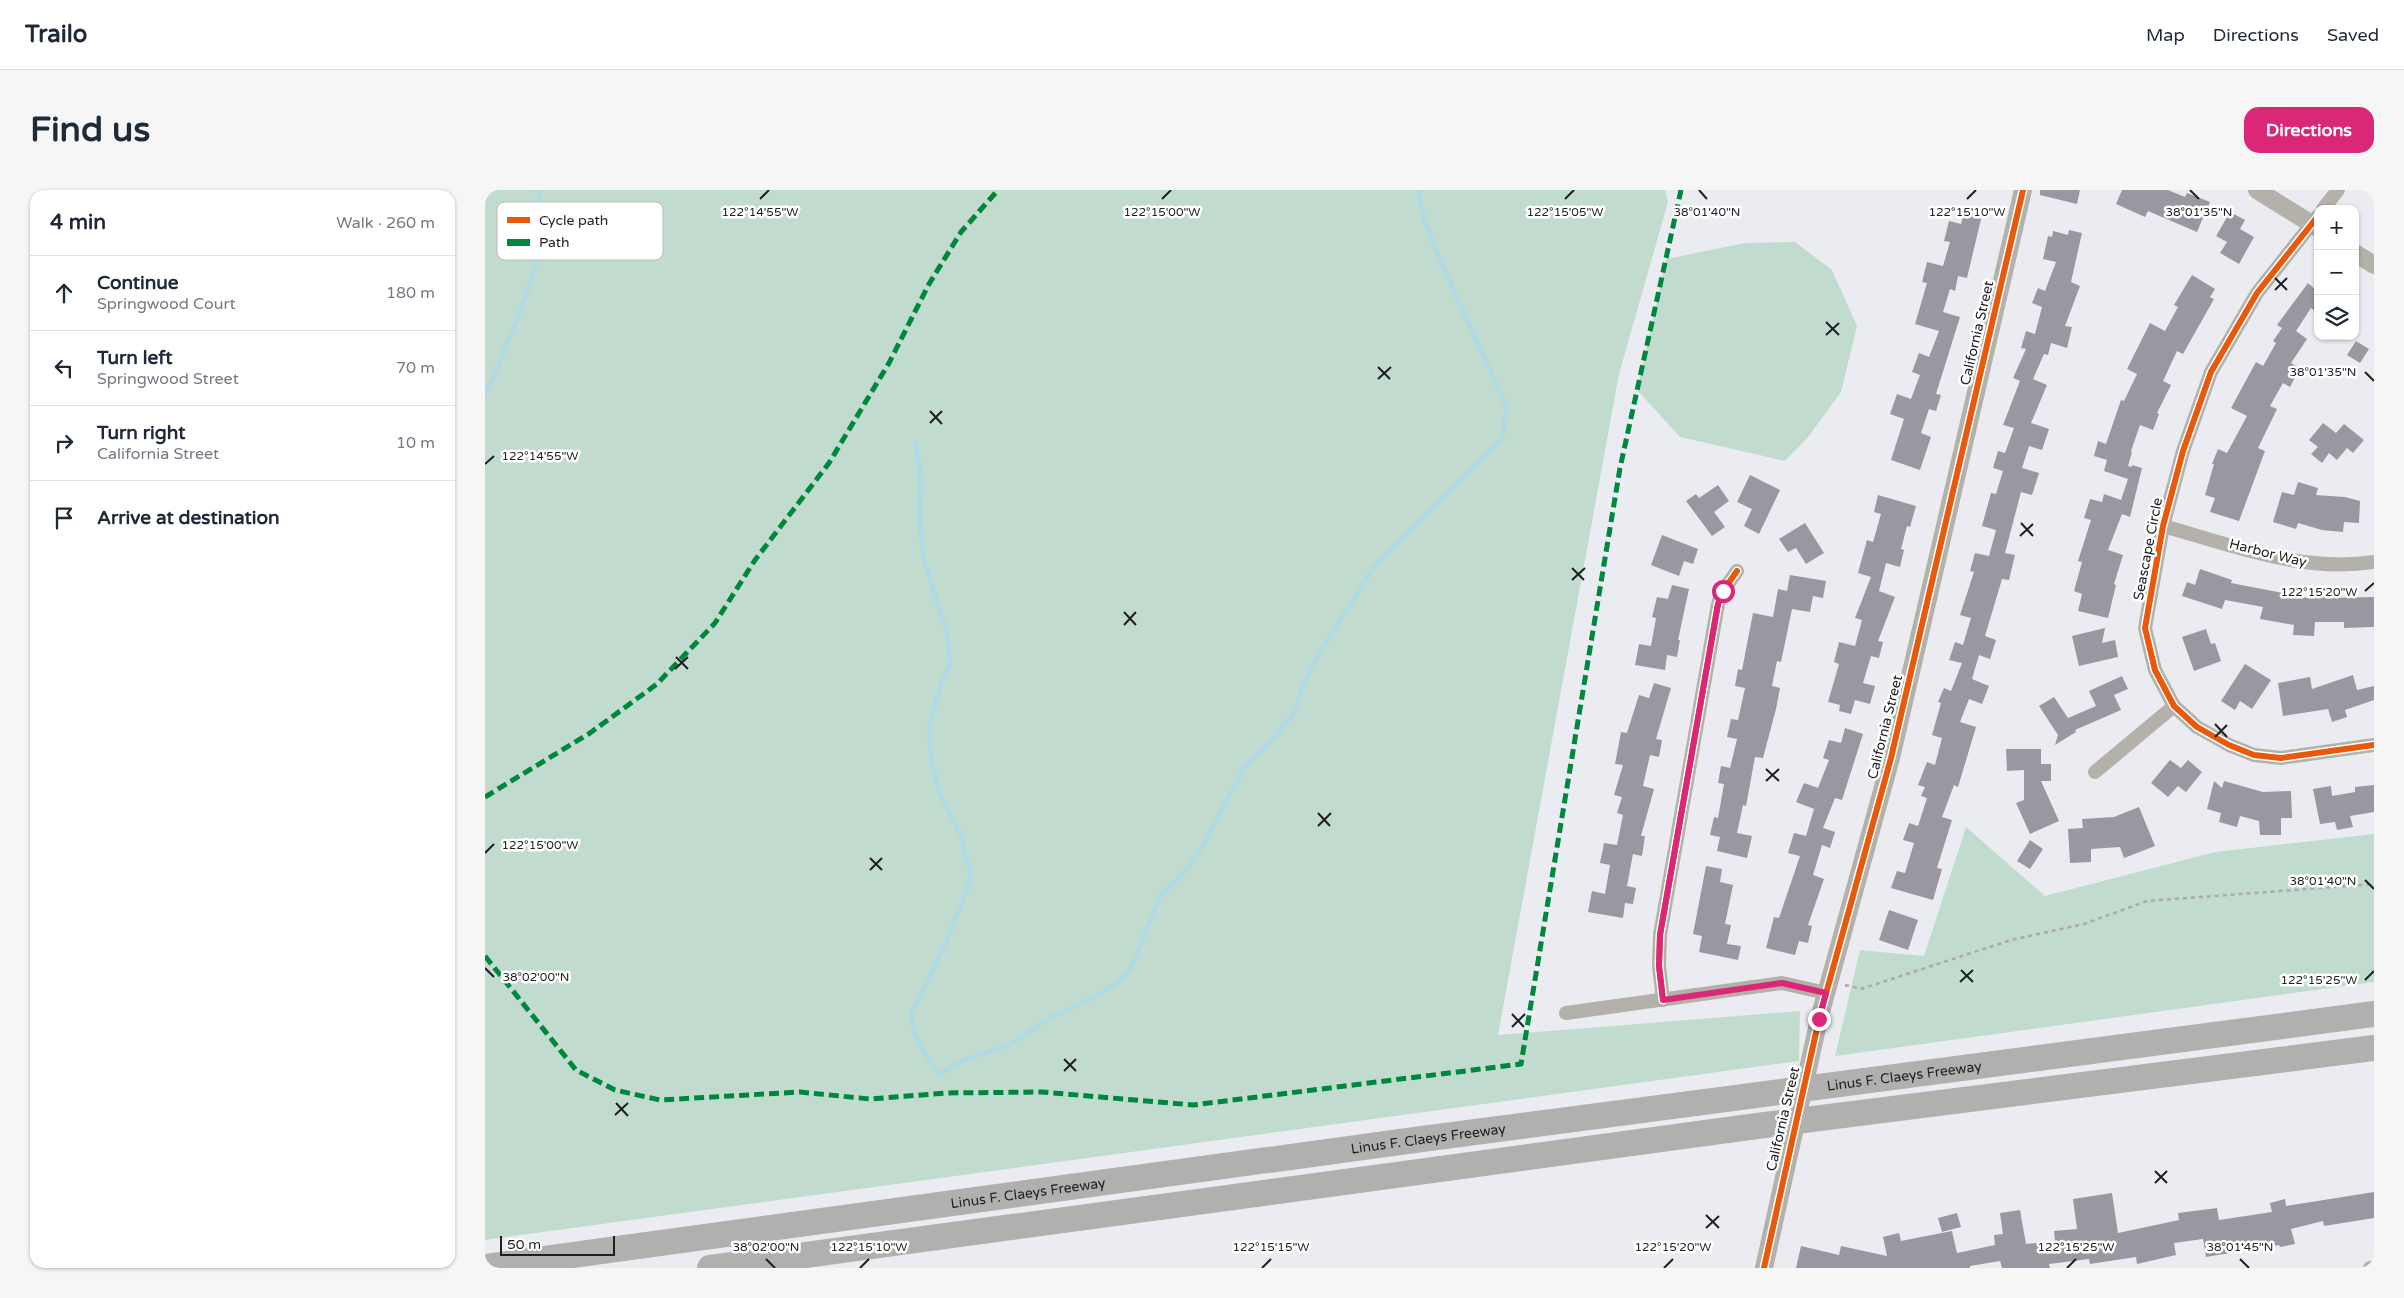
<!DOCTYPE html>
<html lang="en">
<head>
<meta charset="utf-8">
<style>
  :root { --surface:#fff; --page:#f6f6f7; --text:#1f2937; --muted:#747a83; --line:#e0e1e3; --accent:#db2777 }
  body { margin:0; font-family:"Varela Round",sans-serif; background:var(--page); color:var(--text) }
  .controls { position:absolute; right:15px; top:15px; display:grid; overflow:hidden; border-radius:10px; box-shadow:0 1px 4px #0004 }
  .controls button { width:45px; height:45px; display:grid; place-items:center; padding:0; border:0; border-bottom:1px solid var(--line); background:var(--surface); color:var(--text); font:25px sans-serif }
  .scale { position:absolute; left:15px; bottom:12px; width:115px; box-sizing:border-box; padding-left:5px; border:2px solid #1e1f22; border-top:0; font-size:14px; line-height:18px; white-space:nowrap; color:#1e1f22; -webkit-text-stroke:4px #fff; paint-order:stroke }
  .stop { position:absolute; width:15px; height:15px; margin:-11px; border:4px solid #db2777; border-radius:50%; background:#fff }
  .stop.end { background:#db2777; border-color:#fff; box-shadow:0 1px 5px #0008 }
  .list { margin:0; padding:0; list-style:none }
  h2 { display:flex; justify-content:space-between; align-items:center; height:65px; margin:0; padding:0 20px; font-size:21px }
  h2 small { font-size:16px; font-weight:400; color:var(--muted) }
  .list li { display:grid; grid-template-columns:32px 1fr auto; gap:15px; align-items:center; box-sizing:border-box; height:75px; padding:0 20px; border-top:1px solid var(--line) }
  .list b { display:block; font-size:19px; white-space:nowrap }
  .list p { margin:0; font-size:16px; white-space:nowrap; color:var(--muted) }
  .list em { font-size:16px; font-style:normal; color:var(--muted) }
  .icon { flex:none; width:28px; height:28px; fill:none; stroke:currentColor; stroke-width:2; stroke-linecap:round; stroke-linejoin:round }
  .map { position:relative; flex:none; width:1889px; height:1078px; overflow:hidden; border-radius:15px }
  header { display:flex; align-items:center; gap:30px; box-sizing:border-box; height:70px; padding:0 25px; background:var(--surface); border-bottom:1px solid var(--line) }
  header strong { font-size:24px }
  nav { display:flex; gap:28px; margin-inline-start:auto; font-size:18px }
  .intro { display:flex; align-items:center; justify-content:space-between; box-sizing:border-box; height:120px; padding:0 30px }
  h1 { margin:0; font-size:35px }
  .button { padding:12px 22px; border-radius:15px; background:var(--accent); color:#fff; font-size:18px; font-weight:700 }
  main { display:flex; gap:30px; padding:0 30px }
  aside { flex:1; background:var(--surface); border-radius:15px; box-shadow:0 1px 4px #0004 }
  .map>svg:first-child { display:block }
  .green { fill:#c1dcce }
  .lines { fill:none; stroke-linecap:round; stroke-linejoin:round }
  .stream { stroke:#afdae4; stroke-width:4.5 }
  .building { fill:#9b97a1 }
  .path { stroke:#aca9a6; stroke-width:2.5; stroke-dasharray:4 4; stroke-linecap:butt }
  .minor { stroke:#b4b0aa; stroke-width:14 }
  .tertiary { stroke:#b4b0aa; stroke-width:18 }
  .motorway { stroke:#b2b0ae; stroke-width:26 }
  .quiet { stroke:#00873e; stroke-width:5; stroke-dasharray:10 5; stroke-linecap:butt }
  .cycleway-casing { stroke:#fff; stroke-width:9 }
  .cycleway { stroke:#e8590c; stroke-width:6 }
  .route { stroke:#db2777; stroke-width:6 }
  .ticks { fill:none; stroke:#1e1f22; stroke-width:2 }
  .labels { text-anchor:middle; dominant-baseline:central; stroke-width:5; stroke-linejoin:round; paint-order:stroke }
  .street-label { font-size:14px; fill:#1e1f22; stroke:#fff }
  .key { fill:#fff; stroke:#bcbcbd; stroke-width:1 }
  .key-label { font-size:14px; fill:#1e1f22 }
  .ticks-label { font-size:12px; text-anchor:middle; fill:#1e1f22; stroke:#fff; stroke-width:5; stroke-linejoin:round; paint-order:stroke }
</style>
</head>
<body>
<header>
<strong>Trailo</strong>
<nav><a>Map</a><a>Directions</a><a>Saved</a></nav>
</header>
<div class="intro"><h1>Find us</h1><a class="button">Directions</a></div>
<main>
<aside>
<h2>4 min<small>Walk · 260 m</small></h2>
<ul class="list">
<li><svg class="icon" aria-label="ahead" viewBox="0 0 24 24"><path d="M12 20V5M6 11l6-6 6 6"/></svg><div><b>Continue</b><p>Springwood Court</p></div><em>180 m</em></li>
<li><svg class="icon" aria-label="left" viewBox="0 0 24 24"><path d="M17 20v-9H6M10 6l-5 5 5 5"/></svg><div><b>Turn left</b><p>Springwood Street</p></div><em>70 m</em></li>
<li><svg class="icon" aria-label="right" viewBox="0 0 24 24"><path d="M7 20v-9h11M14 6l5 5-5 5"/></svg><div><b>Turn right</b><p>California Street</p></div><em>10 m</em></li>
<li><svg class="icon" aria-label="arrive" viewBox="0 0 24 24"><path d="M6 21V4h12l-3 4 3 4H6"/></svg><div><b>Arrive at destination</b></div></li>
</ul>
</aside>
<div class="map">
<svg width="1889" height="1078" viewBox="0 0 1889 1078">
  <rect width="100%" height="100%" fill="#ebecf1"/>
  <!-- green -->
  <path class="green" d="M0,0h1180l3,12 -49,172 -121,661 302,-24 -1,50 -1314,179z
    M1310,52l37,28 25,56 -16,66 -32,44 -24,25 -105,-24 -43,-47 29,-131 79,-16z
    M1481,637l79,69 170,-44 159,-18v148l-539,74 25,-106 64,6z"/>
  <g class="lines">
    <!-- stream -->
    <path class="stream" d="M0,204c21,-46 73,-156 52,-204
      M431,253l5,35 -1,41 3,37 24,77 3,30 -9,21 -12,42 2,35 9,33 21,41 4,22 6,14 -2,14 -21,52 -36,76c-2,24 14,42 28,62 21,-17 45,-21 70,-31 12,-5 23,-16 35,-23 29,-17 66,-25 87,-55l28,-70 22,-21 22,-31 40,-76 30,-30 19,-24 18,-47 62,-99 129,-129 5,-31 -67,-148 -16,-41 -6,-29"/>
  </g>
  <!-- building -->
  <path class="building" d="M1555,0h40l-3,14 -37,-9z
    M1637,0h46l17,7 2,-4 23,9 -13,30 -49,-21 -3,6 -29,-13z
    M1479,21l18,4 -15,63 -9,-2 -3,15 -5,-2 -7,23 17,5 -24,77 5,1 -5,16 -7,-2 -8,24 10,4 -11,33 -29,-10 13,-41 -14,-5 7,-20 14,5 9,-24 -8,-3 7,-19 10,4 10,-26 -24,-7 12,-41 -5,-1 5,-20 16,4 7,-24 -6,-1 5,-20 12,3z
    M1745,22l15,8 -5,9 14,8 -15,27 -19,-11 7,-11 -11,-6z
    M1584,40l13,3 -11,49 9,4 -15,40 7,1 -5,21 -16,-5 -3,12 -4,-1 -11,25 14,6 -16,38 18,6 -7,21 -13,-4 -7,22 17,5 -7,22 -11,-3 -16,61 10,2 -6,25 -7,-1 -17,57 11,4 -6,19 -11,-4 -7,24 17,7 -7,18 -13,-5 -9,23 16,5 -18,60 -4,-2 -12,32 10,3 -15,48 5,1 -9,31 -42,-12 6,-17 8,2 9,-30 -11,-3 6,-17 9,3 9,-28 -6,-2 4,-9 -7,-2 9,-23 8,3 7,-27 -10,-3 9,-32 -3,-1 6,-14 7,3 11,-28 -13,-3 6,-18 8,3 8,-27 -11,-3 14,-43 -4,-1 5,-18 14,3 7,-26 -14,-4 9,-33 5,1 7,-23 -10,-3 5,-17 7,2 9,-25 -11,-3 17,-44 -7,-3 13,-29 -5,-1 5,-17 9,3 7,-27 -10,-4 6,-15 7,3 11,-29 -13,-3 5,-23 4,1 1,-6 15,4z
    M1707,85l23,14 -5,8 4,2 -31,55 -6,-3 -14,30 8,4 -14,28 2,1 -6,16 -13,-5 -9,26 1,1 -4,14 4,1v-2l10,3 -12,49 -8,-3 -14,36 15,5 -9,29 2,1 -8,33 -30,-7 4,-17 -8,-3 8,-29 -4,-1 13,-41 -7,-2 6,-19 12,3 2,-8 17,6 7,-21 -24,-8 3,-11 -13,-4 4,-15 8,3 15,-44 3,1 13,-27 -10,-5 23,-46 15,8 13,-24 -4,-2z
    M1823,93l10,9v21l-7,-5 -15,23 11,8 -16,24 9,5 -10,19 -7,-4 -13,23 7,3 -19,39 7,3 -26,70 -29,-9 5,-14 -10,-3 9,-31h-2l6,-15 9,4 20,-37 -16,-8 25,-46 7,4 13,-23 -3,-2 9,-13 -5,-3z
    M1871,151l13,8 -9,14 -13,-8z
    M1838,233l13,10 8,-9 20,16 -11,13 -6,-5 -10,12 -8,-7 -7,10 -11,-9 7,-7 -9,-7z
    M1265,285l30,15 -21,44 -15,-8 8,-17 -15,-7z
    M1813,292l20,6 -2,7 29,2 15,4 -1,22 -15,-1 -1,10 -21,-2 -24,-7 -2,6 -23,-7 9,-30 12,3z
    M1233,295l11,16 -15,11 11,15 -13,9 -26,-35 10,-7 3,4z
    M1393,305l38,11 -6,21 -3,-1 -6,23 3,1 -4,17 -14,-4 -7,28 16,6 -17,44 5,1 -4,16 -8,-2 -8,27 12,3 -5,18 -15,-4 -4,14 -12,-3 1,-6 -12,-3 11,-38 -5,-2 5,-20 16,4 7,-26 -7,-2 16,-41 -13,-4 9,-33 6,2 8,-28 -7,-2z
    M1320,333l19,30 -18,11 -10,-16 -8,4 -9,-13z
    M1177,345l36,14 -5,15 -9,-3 -5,15 -28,-11z
    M1715,379l32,11 -1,3 77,15v-3l19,1v2l47,-1v30l-30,1v-6h-29l-1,14 -21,-1 1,-10 -34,-6 3,-12 -38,-7 -3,9 -40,-13 5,-14 8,3z
    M1305,385l36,6 -3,17 -10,-2 -3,16 -18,-3 -11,53 -4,-1 -5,25 8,2 -4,21 -13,49 -8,-1 -9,49 -3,-1 -6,28 15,3 -5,22 -30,-7 3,-14 -10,-2 4,-18 4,1 6,-34 -6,-1 3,-17 9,2 7,-29 -10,-2 4,-18 7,1 7,-32 -10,-2 3,-17 4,1 11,-57 20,4 5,-28 9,2z
    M1187,395l17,4 -11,51h2l-3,17 -10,-2 -2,15 -30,-5 4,-21 12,2 5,-28 -4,-1 5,-20 11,2z
    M1620,438l-3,15 13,-3 3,17 -39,9 -7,-30z
    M1721,439l5,15 4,-1 6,18 -27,10 -12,-34z
    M1760,474l26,16 -19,29 -12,-8 -5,9 -14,-9z
    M1868,485l4,15 17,-4v14l-29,10 2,7 -15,5 -4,-13 -45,7 -5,-33 32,-6 2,12z
    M1637,486l6,13 -14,6 7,15 -46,20 1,2 -21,13 3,-10 -19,-29 15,-9 14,21 28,-12 -7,-15z
    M1169,493l17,5 -15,51 6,1 -3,17 -9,-2 -7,31 11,3 -13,47h4l-3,20 -9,-2 -6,32 9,2 -3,16 -8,-1 -2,15 -35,-6 4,-21 13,3 5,-29 -10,-2 4,-20 13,2 6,-30 -6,-2 5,-16 -8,-2 9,-30 -8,-1 6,-32 6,1 12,-38 10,3z
    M1360,538l18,6 -21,66 -7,-2 -12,30 12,4 -5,16 -8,-3 -9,30 11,4 -16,46 4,1 -4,17 -9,-2 -4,14 -29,-7 8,-31 5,1 21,-62 -12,-3 6,-20 12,3 8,-27 -18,-7 8,-19 14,5 11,-28 -6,-2 6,-18 12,3z
    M1521,559h35v15h10v17h-10l18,40 -29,13 -14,-31 8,-3v-30l-17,1z
    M1685,570l11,8 7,-8 14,12 -16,20 -8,-6 -10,11 -17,-14z
    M1729,591l8,7 2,-7 39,11 28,-1 1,27h-11v17h-21l-1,-14 -19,-5 -3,11 -18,-5 2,-9 -14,-4z
    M1889,595v27l-24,4 3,11 -16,3 -2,-8 -15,2 -7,-35 18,-3 1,10 23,-4v-5z
    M1654,617l16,39 -31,12 -4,-11 -29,2v13l-21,1 -2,-34 15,-1 -1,-9 32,-2z
    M1545,650l13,9 -13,20 -13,-8z
    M1221,676l16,3 -2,13 13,3 -8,39 6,1 -4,19 14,2 -3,14 -39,-8 3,-16 -9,-2z
    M1404,720l29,10 -10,30 -29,-10z
    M1889,1002v26l-50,8 -1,-5 -32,8 4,15 -15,3 -1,-2 -73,12 -3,-18 -29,4 2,12 -39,9 -1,-7 -46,7 -1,-5 -40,5 1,4h-48l-2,-7 -30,5v2h-174l5,-22 38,9 2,-9 46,10 -4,-19 16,-4 2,8 51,-10 5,22 38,-8 -1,-10 9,-1 -3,-21 20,-3 6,34 29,-3 -1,-10 23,-2 -4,-30 39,-6 6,40 61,-13 -1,-7 39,-5 2,12 53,-8 -2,-9 15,-4 1,7z
    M1472,1023l4,14 -19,5 -4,-14z"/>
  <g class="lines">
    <!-- path -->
    <path class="path" d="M1360,795l16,4 150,-49 73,-16 63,-23 227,-17"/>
    <!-- minor -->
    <path class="minor" d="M1838,19l15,-19
      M1833,26l-61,77 -46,79 -28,79 -20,75 -18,102 10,42 19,36 23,21 32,18 25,10 27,3 93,-13
      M1678,336c69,19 139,47 211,36
      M1610,582l79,-66
      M1178,810l-4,-34 1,-31 58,-331 5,-13 14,-20
      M1081,823l216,-30 44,10
      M1885,1078h4"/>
    <!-- tertiary -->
    <path class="tertiary" d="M1772,0l61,38
      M1870,63l19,12
      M1279,1078l55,-249 72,-261 132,-568"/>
    <!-- motorway -->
    <g class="motorway">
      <path id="s1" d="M0,1077l937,-128 952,-125"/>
      <path d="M225,1078l1047,-142 617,-78"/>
    </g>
    <!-- quiet -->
    <path class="quiet" d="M0,607l105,-64 67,-49 58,-61 40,-63 74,-97 60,-100 40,-79 32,-52 37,-42
      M0,766l91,114 39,20 45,10 140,-8 70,7 76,-6 96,-1 151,13 328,-41 99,-596 61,-278"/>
    <!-- cycleway casing -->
    <g class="cycleway-casing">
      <path id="cycleway" d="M1833,26l-61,77 -46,79 -28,79 -20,75 -18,102 10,42 19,36 23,21 32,18 25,10 27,3 93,-13
        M1178,810l-4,-34 1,-31 58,-331 5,-13 14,-20
        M1279,1078l55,-249 72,-261 132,-568"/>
    </g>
    <!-- cycleway -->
    <use href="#cycleway" class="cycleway"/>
  </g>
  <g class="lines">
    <!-- route -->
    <path class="route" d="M1238,401l-5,13 -58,331 -1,31 4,34 119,-17 44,10 -7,26"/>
  </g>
  <!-- ticks -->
  <path class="ticks" d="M1214,0l8,9M1705,0l9,9M275,9l9,-9M677,9l9,-9M1080,9l9,-9M1482,9l9,-9M1790,88l12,12M1790,100l12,-12M1341,132l13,13M1341,145l13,-12M893,177l12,12M1880,182l9,9M893,189l13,-12M445,221l12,13M445,233l12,-12M0,274l9,-8M1536,333l12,13M1535,346l13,-12M1087,378l12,12M1087,390l13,-12M1880,401l9,-8M639,422l12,13M639,435l12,-13M191,467l12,12M190,479l13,-12M1730,534l12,13M1730,547l12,-12M1281,579l13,12M1281,591l13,-12M833,623l12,13M833,636l13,-13M0,663l9,-9M385,668l12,12M385,680l12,-12M1880,690l9,9M0,778l9,9M1476,780l12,12M1880,790l9,-9M1475,792l13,-12M1027,824l12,13M1027,837l13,-13M579,869l12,12M579,881l12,-12M131,913l12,13M130,925l13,-12M1670,981l12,12M1670,993l12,-12M1221,1025l13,13M1221,1038l13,-12M281,1069l9,9M1755,1069l9,9M375,1078l9,-9M777,1078l9,-9M1179,1078l9,-9M1582,1078l9,-9"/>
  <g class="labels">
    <!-- street labels -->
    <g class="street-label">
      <text transform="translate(1492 143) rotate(-77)">California Street</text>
      <text transform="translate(1663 359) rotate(-79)">Seascape Circle</text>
      <text transform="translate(1783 363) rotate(14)">Harbor Way</text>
      <text transform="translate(1400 537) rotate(-76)">California Street</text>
      <text stroke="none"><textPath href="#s1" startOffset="1432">Linus F. Claeys Freeway</textPath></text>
      <text transform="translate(1298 929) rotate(-77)">California Street</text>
      <text stroke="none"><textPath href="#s1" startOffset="952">Linus F. Claeys Freeway</textPath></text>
      <text stroke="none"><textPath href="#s1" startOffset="548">Linus F. Claeys Freeway</textPath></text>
    </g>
  </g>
  <!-- legend -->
  <rect x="12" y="12" width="166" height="58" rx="8" class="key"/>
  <rect x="22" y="27" width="23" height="6" fill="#e8590c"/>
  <rect x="22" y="49" width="23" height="7" fill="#00873e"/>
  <g class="key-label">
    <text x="54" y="35">Cycle path</text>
    <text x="54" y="57">Path</text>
  </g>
  <g class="ticks-label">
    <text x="275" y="26">122°14'55"W</text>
    <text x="677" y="26">122°15'00"W</text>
    <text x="1080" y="26">122°15'05"W</text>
    <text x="1482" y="26">122°15'10"W</text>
    <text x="1222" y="26">38°01'40"N</text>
    <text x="1714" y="26">38°01'35"N</text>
    <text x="1838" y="186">38°01'35"N</text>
    <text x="55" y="270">122°14'55"W</text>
    <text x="1834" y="406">122°15'20"W</text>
    <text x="55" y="659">122°15'00"W</text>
    <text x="1838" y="695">38°01'40"N</text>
    <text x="51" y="791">38°02'00"N</text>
    <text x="1834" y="794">122°15'25"W</text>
    <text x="281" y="1061">38°02'00"N</text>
    <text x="1755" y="1061">38°01'45"N</text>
    <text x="384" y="1061">122°15'10"W</text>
    <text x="786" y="1061">122°15'15"W</text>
    <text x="1188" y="1061">122°15'20"W</text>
    <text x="1591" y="1061">122°15'25"W</text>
  </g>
</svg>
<div class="controls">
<button>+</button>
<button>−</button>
<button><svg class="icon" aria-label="layers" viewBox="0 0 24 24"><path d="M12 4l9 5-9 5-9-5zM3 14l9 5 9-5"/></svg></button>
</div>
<div class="scale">50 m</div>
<div class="stop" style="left:1238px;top:401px"></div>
<div class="stop end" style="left:1334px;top:829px"></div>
</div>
</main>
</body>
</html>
